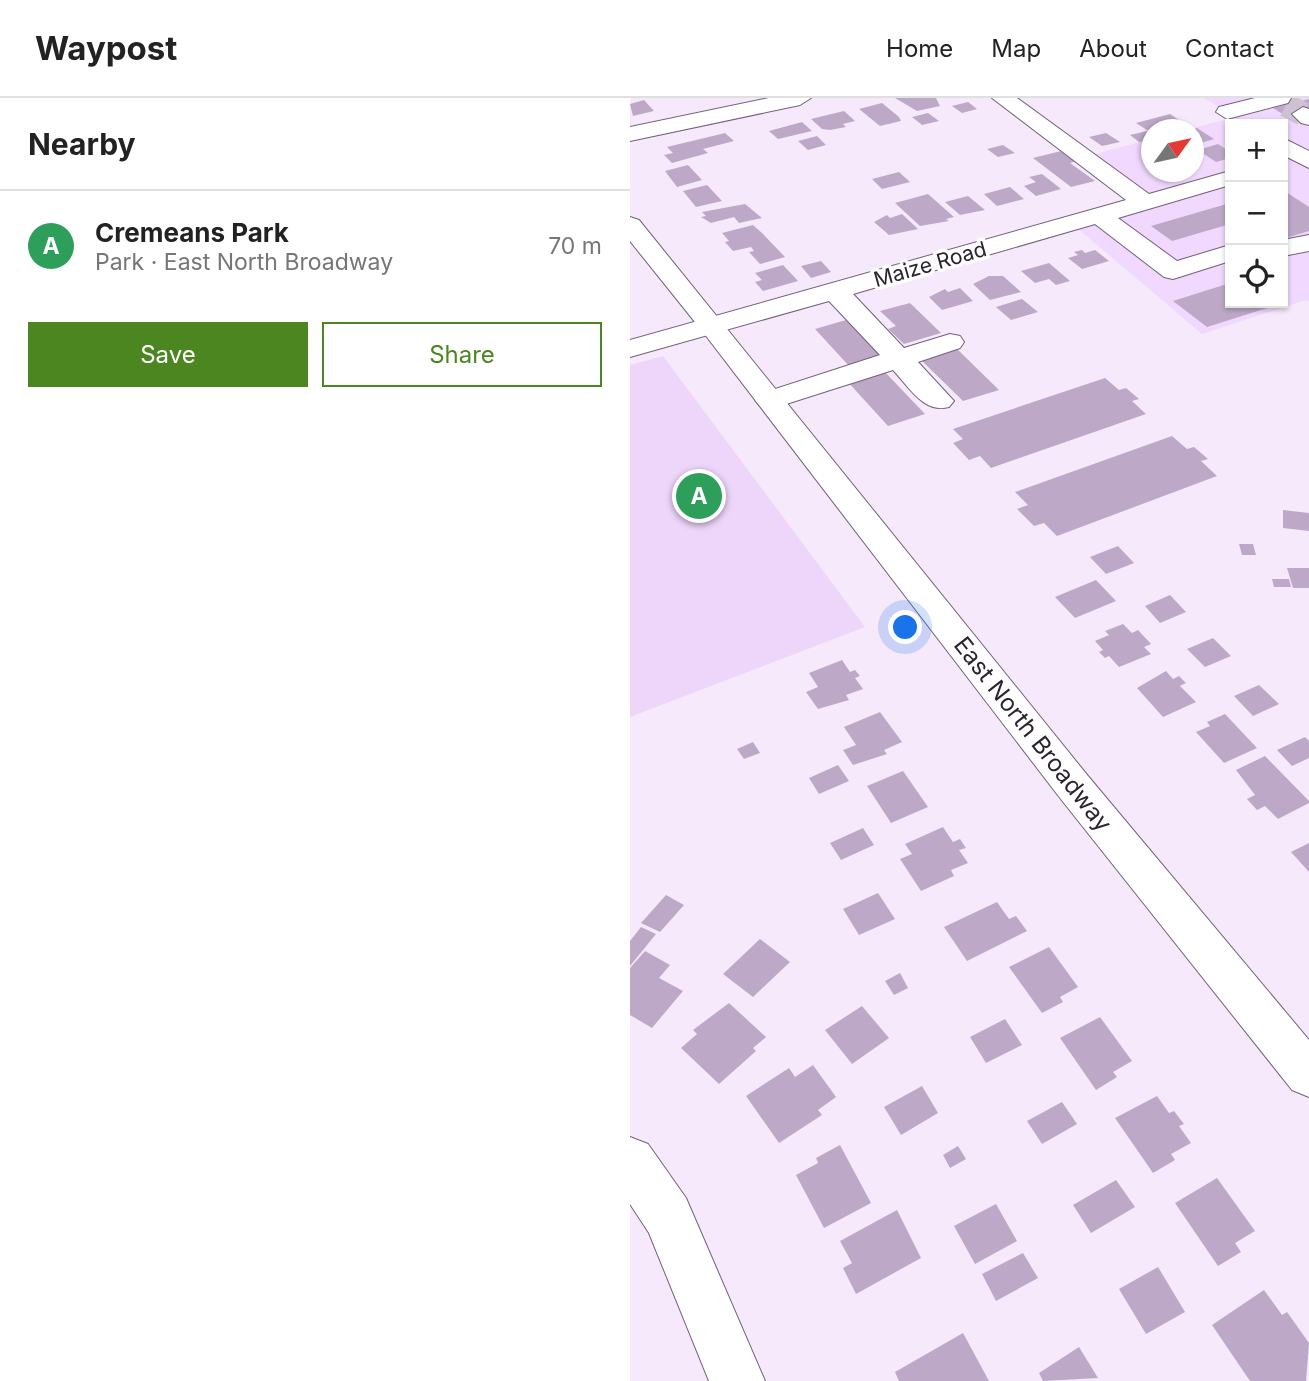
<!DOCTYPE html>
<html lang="en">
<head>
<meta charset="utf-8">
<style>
  :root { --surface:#fff; --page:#f6f6f6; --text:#222; --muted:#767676; --line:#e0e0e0; --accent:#4c8621 }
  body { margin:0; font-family:Inter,sans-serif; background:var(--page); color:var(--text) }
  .controls { position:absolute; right:21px; top:21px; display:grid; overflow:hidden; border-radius:0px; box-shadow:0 2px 5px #0004 }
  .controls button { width:63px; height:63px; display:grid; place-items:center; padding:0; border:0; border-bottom:2px solid var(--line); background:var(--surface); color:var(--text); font:35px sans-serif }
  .compass { position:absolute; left:511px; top:21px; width:63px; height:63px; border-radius:50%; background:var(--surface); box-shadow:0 2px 5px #0004; rotate:57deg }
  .you { position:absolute; left:276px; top:530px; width:24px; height:24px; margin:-18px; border:5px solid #fff; border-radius:50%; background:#1a73e8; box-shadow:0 0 0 10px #1a73e833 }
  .badge { display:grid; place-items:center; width:46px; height:46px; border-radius:50%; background:var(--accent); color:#fff; font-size:23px; font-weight:700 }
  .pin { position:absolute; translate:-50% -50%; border:4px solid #fff; box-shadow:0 2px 7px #0006 }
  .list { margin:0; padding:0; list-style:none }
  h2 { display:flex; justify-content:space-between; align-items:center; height:91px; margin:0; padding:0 28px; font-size:30px }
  h2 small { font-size:23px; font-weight:400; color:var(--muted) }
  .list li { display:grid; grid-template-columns:46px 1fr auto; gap:21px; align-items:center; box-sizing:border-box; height:112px; padding:0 28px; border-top:2px solid var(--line) }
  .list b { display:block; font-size:26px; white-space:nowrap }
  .list p { margin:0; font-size:23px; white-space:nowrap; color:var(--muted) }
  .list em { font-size:23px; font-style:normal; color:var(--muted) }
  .actions { display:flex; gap:14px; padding:21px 28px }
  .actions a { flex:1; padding:16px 0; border:2px solid var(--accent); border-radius:0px; text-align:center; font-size:24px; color:var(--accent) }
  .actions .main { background:var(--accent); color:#fff }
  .icon { flex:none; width:38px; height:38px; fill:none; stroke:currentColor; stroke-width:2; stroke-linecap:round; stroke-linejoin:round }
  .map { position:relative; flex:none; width:679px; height:1283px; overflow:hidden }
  header { display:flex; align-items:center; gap:42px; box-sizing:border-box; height:98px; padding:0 35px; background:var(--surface); border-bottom:2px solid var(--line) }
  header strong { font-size:33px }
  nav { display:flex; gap:38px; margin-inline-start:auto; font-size:24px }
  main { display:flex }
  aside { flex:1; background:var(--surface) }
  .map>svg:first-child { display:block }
  .built { fill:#f1d8fe; fill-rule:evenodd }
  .green { fill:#eed6fa }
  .building { fill:#bda9c7 }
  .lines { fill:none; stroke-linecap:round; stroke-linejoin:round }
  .minor-tunnel { stroke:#cdc1d3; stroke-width:24; stroke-dasharray:24 12; stroke-linecap:butt }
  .minor-casing { stroke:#72607b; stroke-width:2 }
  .major-casing { stroke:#72607b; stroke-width:2 }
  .minor { fill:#fff; fill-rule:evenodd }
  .major { fill:#fff; fill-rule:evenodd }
  .labels { text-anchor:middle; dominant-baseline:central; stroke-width:7; stroke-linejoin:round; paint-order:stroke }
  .far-street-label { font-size:21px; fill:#2b232e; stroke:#fff }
  .street-label { font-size:24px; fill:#2b232e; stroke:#fff }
</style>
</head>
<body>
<header>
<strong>Waypost</strong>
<nav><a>Home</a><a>Map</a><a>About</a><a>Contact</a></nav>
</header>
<main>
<aside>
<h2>Nearby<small></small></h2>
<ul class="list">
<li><span class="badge" style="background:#2e9e5b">A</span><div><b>Cremeans Park</b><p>Park · East North Broadway</p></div><em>70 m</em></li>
</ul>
<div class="actions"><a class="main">Save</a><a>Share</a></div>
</aside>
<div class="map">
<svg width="679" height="1283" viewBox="0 0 679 1283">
  <rect width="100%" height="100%" fill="#f6e9fc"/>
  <!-- built -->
  <path class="built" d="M574,0h105v204l-3,-2 -104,34 -132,-112 73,-19 -59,-46 67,-18 1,33h42v-42l-4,-1 45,-12zM600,26h53v179h-53z"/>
  <!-- green -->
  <path class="green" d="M33,258l202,271 -235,90v-352z"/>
  <!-- building -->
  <path class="building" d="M265,0h41l4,8 -23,5z
    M679,1v13l-20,6 -16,-10z
    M14,2l10,11 -21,5 -3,-12z
    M338,4l9,7 -15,4 -10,-7z
    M252,5l17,14 2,4 -21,5 -21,-17z
    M214,13l11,10 -12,3 3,3 -16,3 -8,-1 -11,-10z
    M298,15l11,8 -17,4 -10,-8z
    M540,16l15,10 -38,6 -11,-7z
    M172,24l10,9 -34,8 -9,-8z
    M567,30l17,11 -20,6v-16z
    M517,33l5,8 -13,3 -9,-7z
    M95,35l9,8 -31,8 5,4 -36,10 -8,-8 9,-2 -6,-6z
    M476,35l14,9 -18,4 -13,-9z
    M187,38l9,9 -18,5 -10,-9z
    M588,46l12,8v6l-14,4 -18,-12z
    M373,47l12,8 -17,4 -11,-8z
    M431,53l15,10 -6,2 25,18 -24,6 -38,-29z
    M58,67l14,15 -25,7 -12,-16z
    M269,74l11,10 -28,7 -10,-10z
    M412,76l19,15 -25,7 -12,-10 12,-4 -7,-5z
    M77,87l15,16 -26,6 -13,-16z
    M380,89l14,12 -27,7 -13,-12z
    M653,92l26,17v24l-26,8z
    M298,96l26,23 -8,2 3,2 -29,5 -25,-23z
    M338,98l17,14 -25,5 -15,-13z
    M600,105v21l-58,17 -21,-15z
    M115,106l17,14 -23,5 -5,-6 -23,6 -10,-6 5,-1 -4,-4z
    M272,116l16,15 -29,6 -15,-13 13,-7 3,3z
    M123,127l9,8 23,24 -25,7 -11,-12 5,-1 -3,-4 -18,4 -8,-9 4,-1 -7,-8z
    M452,152l3,3 10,-3 14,11 -27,8 -14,-11 10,-3 -4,-3z
    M191,163l10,11 -20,6 -10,-12z
    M419,165l21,18 -14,4 -7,-6 -14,4 -14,-12z
    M153,167l15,16 -35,10 -8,-9 7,-2 -7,-7z
    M359,178h14l18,16 -31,8 -17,-16z
    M600,185v20h53l-76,24 -34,-26z
    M330,190l13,13 -31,9 -13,-13 16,-8 3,3z
    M392,201l16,13 -27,8 -15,-13z
    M280,205l31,30 -37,11 -16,-15 8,-3 -16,-15z
    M216,222l36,38 -32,9 -35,-38z
    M325,249l44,43 -36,11 -44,-43z
    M253,272l42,44 -37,12 -41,-45z
    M475,280l14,12 7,-2 13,11 -7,2 14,13 -155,54 -11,-12 -11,4 -16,-17 10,-4 -10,-10z
    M542,338l15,13 7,-2 14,12 -7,2 16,15 -160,60 -13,-13 -10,3 -17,-17 11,-4 -13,-13z
    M653,412l26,3v18l-26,-3z
    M609,446h14l3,11h-14z
    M488,448l16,17 -28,11 -16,-17z
    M657,470h22v20h-16z
    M642,481h17l2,8h-17z
    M466,482l20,21 -41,17 -20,-21z
    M540,497l16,17 -26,11 -15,-17z
    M493,526l9,9 6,-3 13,14 -7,3 7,7 -32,13 -10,-11 -4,2 -6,-6 4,-2 -8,-9 14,-6 -4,-4z
    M583,540l18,18 -26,11 -18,-18z
    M212,562l8,12 5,-2 5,6 -5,2 8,11 -17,6 3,5 -31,9 -12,-17 12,-5 -9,-14z
    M536,573l7,8 6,-3 7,7 -6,3 16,16 -33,15 -26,-29z
    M629,587l20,19 -26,12 -19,-20z
    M250,614l22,30 -18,8 3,4 -34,11 -10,-15 13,-5 -12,-18z
    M595,616l32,34 -33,15 -28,-31 14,-6 -3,-4z
    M675,639l4,4v17l-17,8 -15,-16z
    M123,644l7,11 -16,6 -7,-10z
    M635,658l44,45v2l-31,16 -13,-13 -8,4 -10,-11 8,-4 -19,-25z
    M208,667l11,16 -30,13 -10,-16z
    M273,673l25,36 -37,16 -24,-37z
    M313,729l10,15 7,-3 6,9 -7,2 9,13 -17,7 3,6 -33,15 -21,-32 12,-5 -7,-10z
    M233,730l11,17 -33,15 -11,-17z
    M679,745v29l-18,-20z
    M248,795l17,26 -36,16 -16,-26z
    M36,797l18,10 -24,27 -19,-9z
    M367,804l12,17 7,-3 11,15 -60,30 -23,-34z
    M11,829l15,7 -26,32v-25z
    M130,841l30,23 -37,35 -30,-23z
    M419,849l29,40 -18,10 3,5 -21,11 -33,-46z
    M15,853l25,14 -11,13 24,13 -31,37 -22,-13v-47z
    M270,875l8,15 -14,7 -9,-14z
    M99,905l37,34 -13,11 3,3 -37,33 -38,-36 16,-14 -4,-4z
    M232,908l27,32 -37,26 -27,-34z
    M470,919l32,44 -19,11 4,5 -21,13 -36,-52z
    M375,921l17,26 -36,18 -16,-26z
    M183,967l23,32 -18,13 4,5 -43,28 -33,-47 43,-28 6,9z
    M292,988l16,27 -37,22 -17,-28z
    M527,998l12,17 5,-2 10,13 -5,2 12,17 -20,11 4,6 -22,13 -38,-55z
    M432,1004l15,22 -35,20 -15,-23z
    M210,1047l31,58 -47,25 -28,-53 22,-12 -2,-5z
    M328,1048l8,13 -16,9 -7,-13z
    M587,1080l38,53 -20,12 6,9 -23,14 -43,-63z
    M486,1082l19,27 -44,26 -18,-28z
    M366,1106l21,37 -42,23 -21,-38z
    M267,1112l24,48 -65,36 -13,-26 9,-5 -12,-22z
    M393,1155l15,25 -42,23 -14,-27z
    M528,1169l27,45 -39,22 -27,-45z
    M634,1192l18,25 5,-3 22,31 -3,38h-56l-38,-56z
    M333,1235l26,48h-90l-4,-9z
    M449,1249l19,31 -55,3 -4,-8z"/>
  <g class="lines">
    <!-- minor-tunnel -->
    <path class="minor-tunnel" d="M656,7l17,9"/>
    <!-- minor casing -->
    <g class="minor-casing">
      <path id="minor" d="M139,0h42l-11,7 -170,36v-14z
        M362,0h25l132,96 81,-23v14l-112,33 59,43 53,-16v16l-57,18 -9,-2 -69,-53 -242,70 51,54 46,-14 10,2 4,6 -4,6 -42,14 36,39 -5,6c-25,7 -40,-20 -56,-37l-113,36 -10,3 -10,-3 -5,-6 5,-6 120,-39 -51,-54 -199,56v-17l496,-140z
        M625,0h36l-3,5 -61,16 -11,-7 3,-5z
        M673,9l6,2v16l-8,-2 -9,-9z
        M653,40l26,13v17l-26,-13z
        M679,137v16l-26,5v-16z
        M0,1039l18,7 38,54 79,183h-56l-60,-148 -19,-29z"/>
    </g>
    <!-- major casing -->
    <g class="major-casing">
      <path id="major" d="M0,119l9,3 449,556 221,264v57l-17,-7 -232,-292 -357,-466 -73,-91z"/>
    </g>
    <!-- minor -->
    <use href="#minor" class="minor"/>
    <!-- major -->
    <use href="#major" class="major"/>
  </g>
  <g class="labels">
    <!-- far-street labels -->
    <g class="far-street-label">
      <text transform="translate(300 166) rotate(-16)">Maize Road</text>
    </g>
    <!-- street labels -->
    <g class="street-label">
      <text transform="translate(403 636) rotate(52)">East North Broadway</text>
    </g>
  </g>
</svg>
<div class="controls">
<button>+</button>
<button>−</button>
<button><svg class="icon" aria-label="locate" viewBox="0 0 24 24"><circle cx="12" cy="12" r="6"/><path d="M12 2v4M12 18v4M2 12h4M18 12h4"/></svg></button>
</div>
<svg class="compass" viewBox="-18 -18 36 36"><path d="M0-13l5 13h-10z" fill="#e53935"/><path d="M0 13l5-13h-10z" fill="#767676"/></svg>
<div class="you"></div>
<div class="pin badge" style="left:69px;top:398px;background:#2e9e5b">A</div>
</div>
</main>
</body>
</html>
